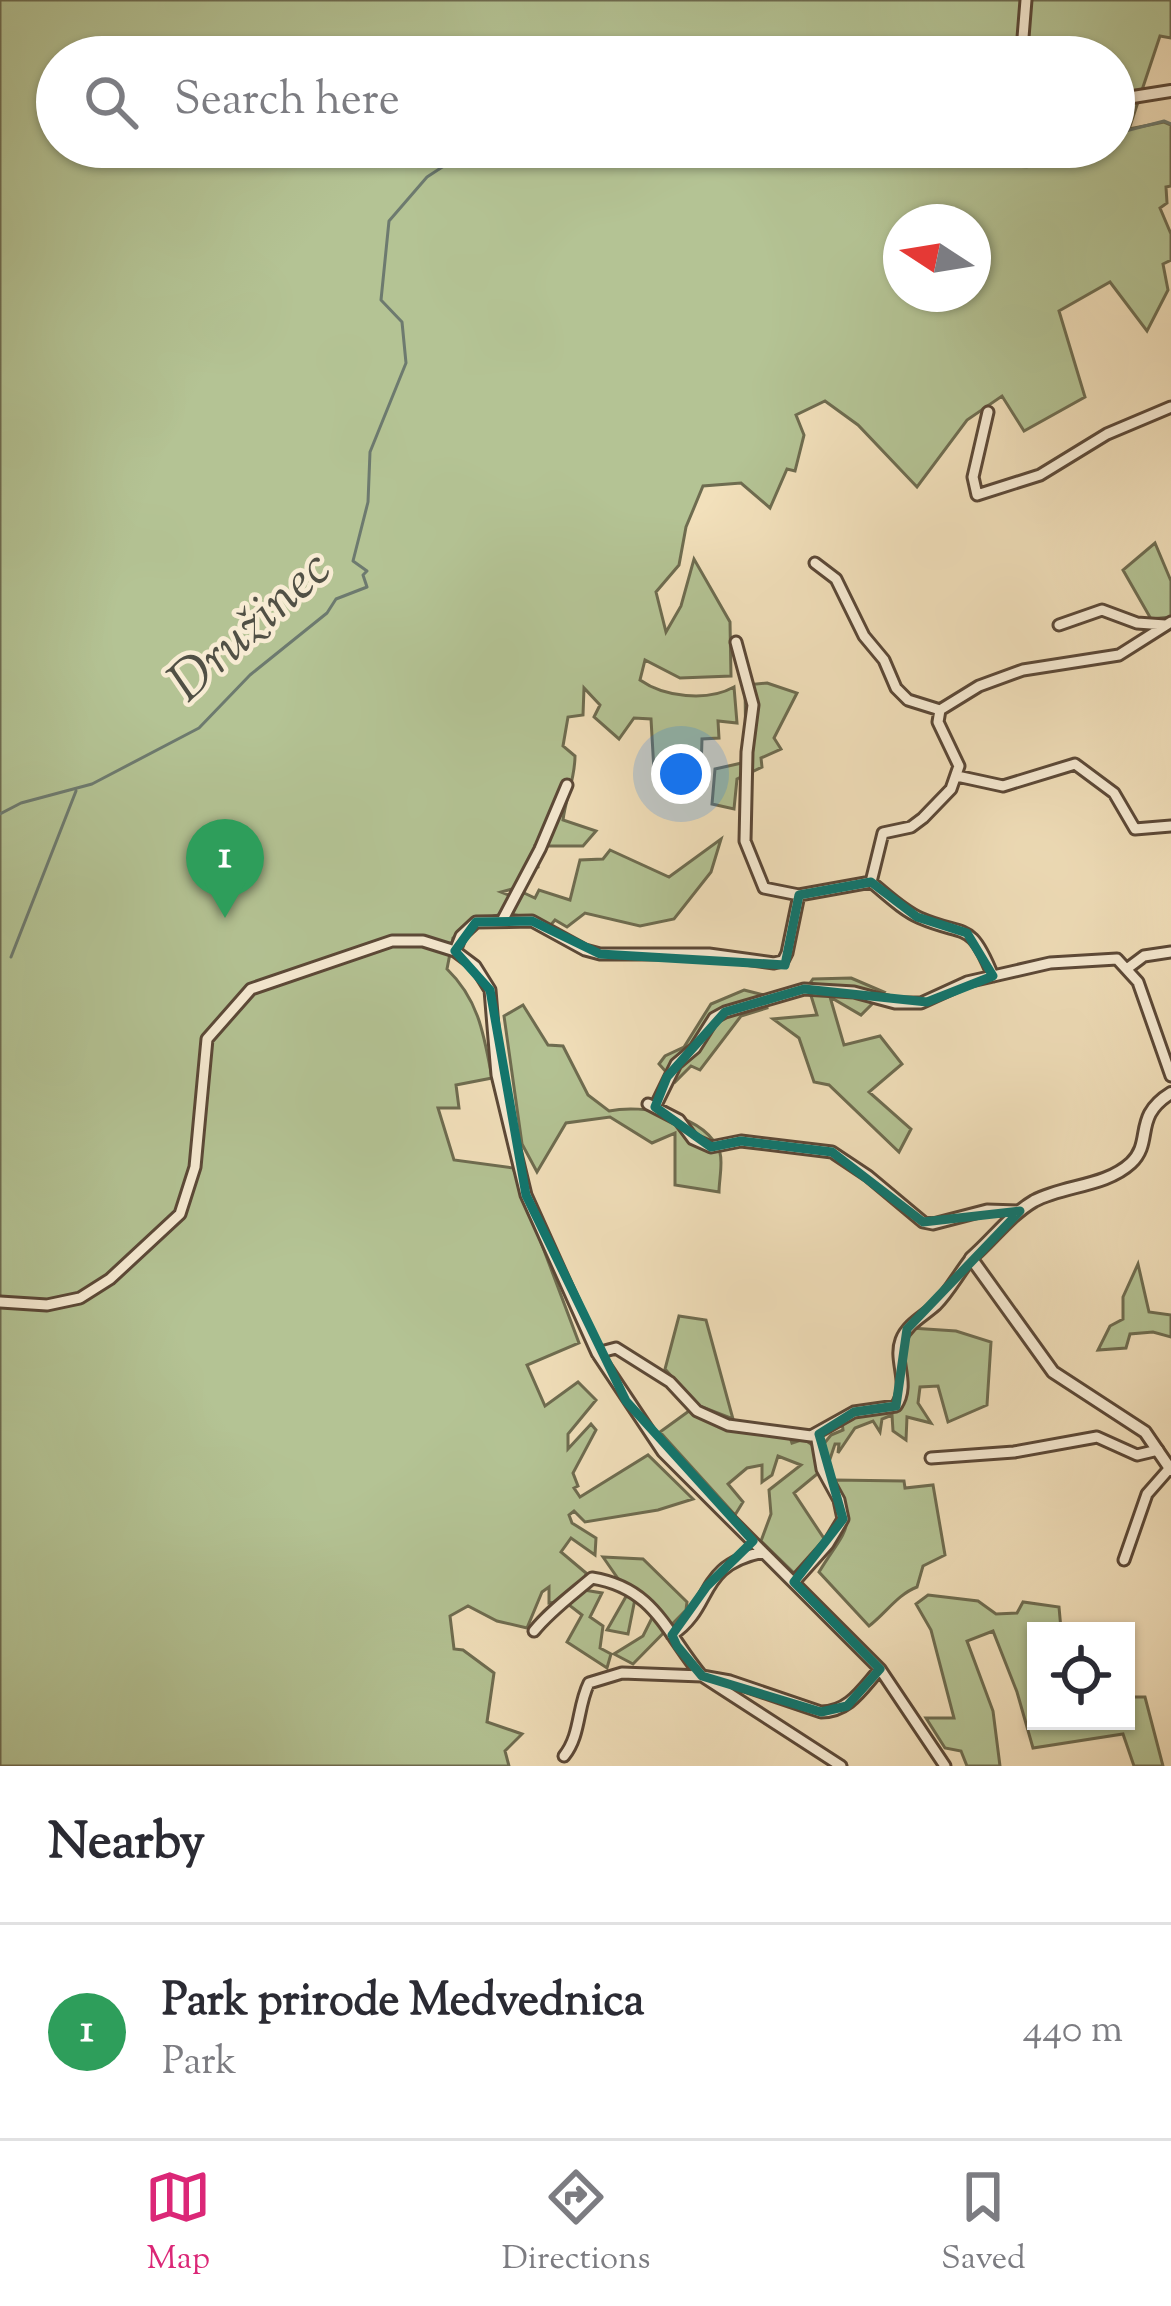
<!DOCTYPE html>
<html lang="en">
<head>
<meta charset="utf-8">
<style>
  :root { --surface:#fff; --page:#f2f2f3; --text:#2b2b33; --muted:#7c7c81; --line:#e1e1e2; --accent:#db2777 }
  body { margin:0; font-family:"Sorts Mill Goudy",serif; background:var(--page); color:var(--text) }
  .controls { position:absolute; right:36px; bottom:36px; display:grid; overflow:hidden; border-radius:0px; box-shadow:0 3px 9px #0004 }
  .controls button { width:108px; height:108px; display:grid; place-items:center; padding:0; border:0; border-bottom:3px solid var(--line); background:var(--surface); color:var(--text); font:60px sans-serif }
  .compass { position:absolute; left:883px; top:204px; width:108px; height:108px; border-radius:50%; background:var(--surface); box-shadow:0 3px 9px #0004; rotate:282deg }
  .you { position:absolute; left:681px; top:774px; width:42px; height:42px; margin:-30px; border:9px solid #fff; border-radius:50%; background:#1a73e8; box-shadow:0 0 0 18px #1a73e833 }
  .badge { display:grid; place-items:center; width:78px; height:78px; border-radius:50%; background:var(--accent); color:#fff; font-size:39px; font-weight:700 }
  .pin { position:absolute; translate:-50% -99px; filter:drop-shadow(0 3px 6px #0008) }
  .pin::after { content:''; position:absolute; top:63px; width:42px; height:36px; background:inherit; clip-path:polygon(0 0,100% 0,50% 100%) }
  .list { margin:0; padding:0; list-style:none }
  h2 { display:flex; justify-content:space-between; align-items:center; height:156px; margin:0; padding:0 48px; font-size:51px }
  h2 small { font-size:39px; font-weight:400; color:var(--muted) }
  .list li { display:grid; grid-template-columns:78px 1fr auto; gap:36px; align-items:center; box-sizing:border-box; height:216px; padding:0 48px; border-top:3px solid var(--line) }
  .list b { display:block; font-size:45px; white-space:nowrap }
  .list p { margin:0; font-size:39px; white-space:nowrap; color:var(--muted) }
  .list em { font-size:39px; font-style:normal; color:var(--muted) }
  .icon { flex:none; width:66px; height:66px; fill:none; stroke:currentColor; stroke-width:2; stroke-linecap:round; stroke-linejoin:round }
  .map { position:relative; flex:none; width:1171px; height:1766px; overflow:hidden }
  .search { position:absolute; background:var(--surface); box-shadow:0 3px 9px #0004; left:36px; right:36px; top:36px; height:132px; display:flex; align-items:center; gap:30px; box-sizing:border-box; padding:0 42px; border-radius:66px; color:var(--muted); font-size:45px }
  .sheet { height:372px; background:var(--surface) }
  nav { display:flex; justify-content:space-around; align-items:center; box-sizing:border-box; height:168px; border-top:3px solid var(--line); background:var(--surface); font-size:33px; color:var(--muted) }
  nav a { display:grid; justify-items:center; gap:6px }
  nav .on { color:var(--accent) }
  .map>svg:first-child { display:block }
  .green { fill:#b4c394; stroke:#6e6c50; stroke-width:3; fill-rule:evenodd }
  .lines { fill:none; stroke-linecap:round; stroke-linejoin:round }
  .stream { stroke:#6d7a6f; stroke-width:3 }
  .minor-casing { stroke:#5b4837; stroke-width:15 }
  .tertiary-casing { stroke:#5b4837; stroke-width:16 }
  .minor { stroke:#f7ebd3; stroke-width:9 }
  .tertiary { stroke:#f7ebd3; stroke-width:10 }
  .marked { fill:none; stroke:#0f766e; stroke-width:9; stroke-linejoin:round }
  .labels { text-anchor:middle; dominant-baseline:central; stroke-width:9; stroke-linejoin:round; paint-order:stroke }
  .water-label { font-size:54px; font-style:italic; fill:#515045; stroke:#f7ebd3 }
</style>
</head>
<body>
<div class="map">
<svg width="1171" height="1766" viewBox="0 0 1171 1766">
  <rect width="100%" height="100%" fill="#f2e0bb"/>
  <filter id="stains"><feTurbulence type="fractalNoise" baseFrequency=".00167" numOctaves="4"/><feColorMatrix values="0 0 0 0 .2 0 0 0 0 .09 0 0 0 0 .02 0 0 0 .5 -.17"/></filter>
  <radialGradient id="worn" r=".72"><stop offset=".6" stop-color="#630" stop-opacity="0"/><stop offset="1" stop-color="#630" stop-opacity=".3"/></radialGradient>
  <!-- green -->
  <path class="green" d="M0,0h1171v38l-11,-2 -31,93 35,-7 7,3v61l-5,1 1,16 -7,5 11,26v26l-8,4 5,26 -21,41 -37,-49 -51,29 26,86 -61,34 -22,-35 -35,24 -50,67 -59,-62 -33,-24 -29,14 8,20 -9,36 -8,-2 -17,39 -29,-25 -38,3 -17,41 -7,38 -23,27 10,40 15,-26 13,-47 36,63 1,54 -51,2 -35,-18 -5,20c24,17 67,22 94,7l3,36 -19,-2 1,17 -17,1 -1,33 -26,21 -21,-22 -3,-52 -17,-1 -15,21 -25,-22 6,-12 -16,-17 -1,27 -15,2 -5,29 12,10c0,23 -9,41 -12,64l33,11 -13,15h-48l3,21 -9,4 -5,15 -23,6 17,7 6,-6 11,5 4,-8 31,10 10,-40 23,-1 7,-9 59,27 52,-38 -10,33 -37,47 -34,7 -55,-13 -18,14 -12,-7 -6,7c-44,-22 -58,-14 -96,11l-6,31c32,31 37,66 45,109l-36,7 3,23h-21l16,52 59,8 66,175 -52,22 18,41 33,-24 18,18 -28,34v15l23,-25 5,6 -23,43 5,13 -4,2 6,9 68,-42 45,44 -35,11 -73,12 -11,-11 -5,4 3,8 24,15 -1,17 -24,-17 -10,14 25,21 -2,17 18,3 -12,24 13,9 -3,22 11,6 -4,14 -40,-26 15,-27 -18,-14 -15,2v-16l-7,5 -15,36 -30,-7 -29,-15 -18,10 4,33 9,1 31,23 -7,49 35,12 -17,17 4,15h-509zM57,57h1057v90h-1057zM901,222h72v72h-72z
    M1155,543l16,38v36l-20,2 -28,-49z
    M767,683l30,10 -23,45 7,11 -20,9 1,9 -25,12 -3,30 -22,-5 3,-35 31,-7 -1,-77z
    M851,978l33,14 -23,23 -31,-18 14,48 36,-9 22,28 -33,28 42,37 -12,23 -70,-67 -15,-3 -15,-44 -26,-19 44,-4 -9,-29 5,-7z
    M744,990l20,5 3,13 -26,8 -41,54 -9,-4 -16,16 -16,-18 6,-8 19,-9 27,-43z
    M523,1005l25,40 15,1 25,49 21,16c33,-7 97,3 111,42 3,10 -1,28 -1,39l-44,-7v-52l-23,10 -42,-26 -44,6 -29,49 -15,-28 -18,-128z
    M1138,1264l11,48 22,3v22l-18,-5 -23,2 -4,14 -28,2 12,-24 13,-7v-22z
    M679,1316l27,4 27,99 -36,-14 -32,-36z
    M911,1328l45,3 35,11 -4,63 -39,17 -10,-36 -18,1 -2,16 13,20 -24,-6 -1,23 -13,-9 -1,-16 -10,4 -2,13 -7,-11 -18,7 -17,25 1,-9h-4l-7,21 -34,28 31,47 -29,35 -35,-34 10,-27 -2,-24 32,-25 -23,-9 -6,19 -10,7v-17l-15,3 -19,16 15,18 -8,13 -75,-83 29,-21 50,21 51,5 2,6 12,-4 15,11 12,-15 12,-5 -1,-8 14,-7 46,-8 1,-63z
    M834,1480l70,1 1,7 28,-3 12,70 -22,11 -6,21c-19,7 -32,27 -48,39l-50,-54c26,-43 40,-44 15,-92z
    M603,1557l40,2 44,43 -1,8 -53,54 -19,-10 29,-18 10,-20 -18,-17 -7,35 -21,-4 21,-37z
    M928,1595l50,6 18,13 21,-1 6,-11 36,5 2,22 -25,2v90h90v-28l2,4h17l18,69h-29l-11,-32 -90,14 -16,-56 -24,-61 -26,10 26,70 7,55h-33l-6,-15 -16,-3 -19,-30h28l-23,-88 -15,-26z"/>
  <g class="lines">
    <!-- stream -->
    <path class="stream" d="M1114,134l50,-13 7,3
      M958,151c34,20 107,23 137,-4
      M0,814l21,-11 71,-19 107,-56 51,-53 77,-62 9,-14 31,-12 -4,-12 4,-4 -14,-10 15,-59 2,-50 36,-89 -4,-41 -21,-22 8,-79 38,-44 46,-30
      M11,957l65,-166"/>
    <!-- minor casing -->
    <g class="minor-casing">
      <path id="minor" d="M1022,50l4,-50
        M988,412l-15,65 4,18 63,-20 67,-41 64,-27
        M815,563l21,16 28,57 20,24 12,28 12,12 32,10
        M1059,625l43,-15 35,13 28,2
        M736,642l17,63 -6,47 -2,89 19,47 35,7 72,-13 12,-49 28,-6 12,-9 28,-29 8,-23 -21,-44 2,-12 39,-24 44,-16 96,-15 52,-33
        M957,776l46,10 72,-22 39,29 21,36 36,-3
        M871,882c15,12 31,28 49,36 46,20 50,1 73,58
        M502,921l38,-72 27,-64
        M455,951l6,-15 15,-14 56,-1 53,29 15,4h109l65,9 9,-2 4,-8 12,-58
        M1128,968l16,-12 27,-4
        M648,1104l31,16 14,19 18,8 30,-6 91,11 36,24 55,46 10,2 54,-14 33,1
        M655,1107l21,-43 19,-16 19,-30 11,-6 79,-23 50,3 41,11h26l46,-21 83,-19 67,-4 21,23 33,94
        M0,1302l47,3 33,-7 30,-19 70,-65 15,-47 12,-128 44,-50 141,-48h31l32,10 20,15 15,24 7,85 29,120 71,158 66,99 217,217 65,97
        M597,1353l19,-5 54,34 27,29 31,14 83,11 43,-24 42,-6c15,-22 -3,-45 5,-66 6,-16 23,-24 35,-35 13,-13 23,-32 35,-47
        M931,1458l83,-6 83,-15 40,18 21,-5
        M1124,1560l23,-66 22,-25
        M794,1582l34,-38 15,-25 -4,-19 -17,-31 -6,-35
        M534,1631c15,-19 38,-36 58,-53 63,10 74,55 110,98l28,5 91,31c28,0 41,-23 59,-43
        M672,1635c43,-29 24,-69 91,-83
        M564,1756c17,-21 13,-49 25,-73l33,-10 80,3 139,90"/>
    </g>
    <!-- tertiary casing -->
    <g class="tertiary-casing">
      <path id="tertiary" d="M1114,100l57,-9
        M396,147l5,4 17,-4
        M688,147l56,10 40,-10
        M906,147l23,4 37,-4
        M1171,1093c-39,24 -17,48 -40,70 -26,24 -67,22 -97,38 -24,14 -42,39 -63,57l82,114 92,60 26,38"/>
    </g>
    <!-- minor -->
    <use href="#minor" class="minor"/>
    <!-- tertiary -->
    <use href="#tertiary" class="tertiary"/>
  </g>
  <!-- marked area -->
  <path class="marked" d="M871,882l46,35 50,16 26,43 -66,26 -123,-13 -79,23 -58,65 -12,30 56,40 30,-6 91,11 91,70 97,-11 -113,118 -11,77 -42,6 -35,22 24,85 -49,63 86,87 -33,37 -26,6 -119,-36 -25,-30 -5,-11 35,-49 46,-45 -127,-140 -100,-206 -36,-205 -35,-39 21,-29 56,-1 68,33 185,11 14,-70z"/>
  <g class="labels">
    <!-- water labels -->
    <g class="water-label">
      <text transform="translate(252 628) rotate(-42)">Družinec</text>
    </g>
  </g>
  <rect width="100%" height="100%" filter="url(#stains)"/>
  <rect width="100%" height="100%" fill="url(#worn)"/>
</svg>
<div class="controls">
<button><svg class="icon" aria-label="locate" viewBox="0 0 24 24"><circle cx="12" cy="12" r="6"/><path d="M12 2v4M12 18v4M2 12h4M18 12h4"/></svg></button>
</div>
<svg class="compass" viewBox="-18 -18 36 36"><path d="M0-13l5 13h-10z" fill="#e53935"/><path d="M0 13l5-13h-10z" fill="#7c7c81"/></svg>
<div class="you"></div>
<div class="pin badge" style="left:225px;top:918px;background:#2e9e5b">1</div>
<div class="search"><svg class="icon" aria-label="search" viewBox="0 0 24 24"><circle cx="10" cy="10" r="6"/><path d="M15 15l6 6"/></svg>Search here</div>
</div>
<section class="sheet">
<h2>Nearby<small></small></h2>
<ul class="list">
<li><span class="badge" style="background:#2e9e5b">1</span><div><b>Park prirode Medvednica</b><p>Park</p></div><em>440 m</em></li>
</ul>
</section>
<nav>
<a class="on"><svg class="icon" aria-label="map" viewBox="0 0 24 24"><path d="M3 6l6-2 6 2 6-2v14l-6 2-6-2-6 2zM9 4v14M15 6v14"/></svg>Map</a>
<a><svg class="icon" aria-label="directions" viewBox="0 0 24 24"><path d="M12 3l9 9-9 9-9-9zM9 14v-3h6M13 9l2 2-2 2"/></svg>Directions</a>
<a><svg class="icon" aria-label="saved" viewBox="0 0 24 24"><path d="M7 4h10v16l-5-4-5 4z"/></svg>Saved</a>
</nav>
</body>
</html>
